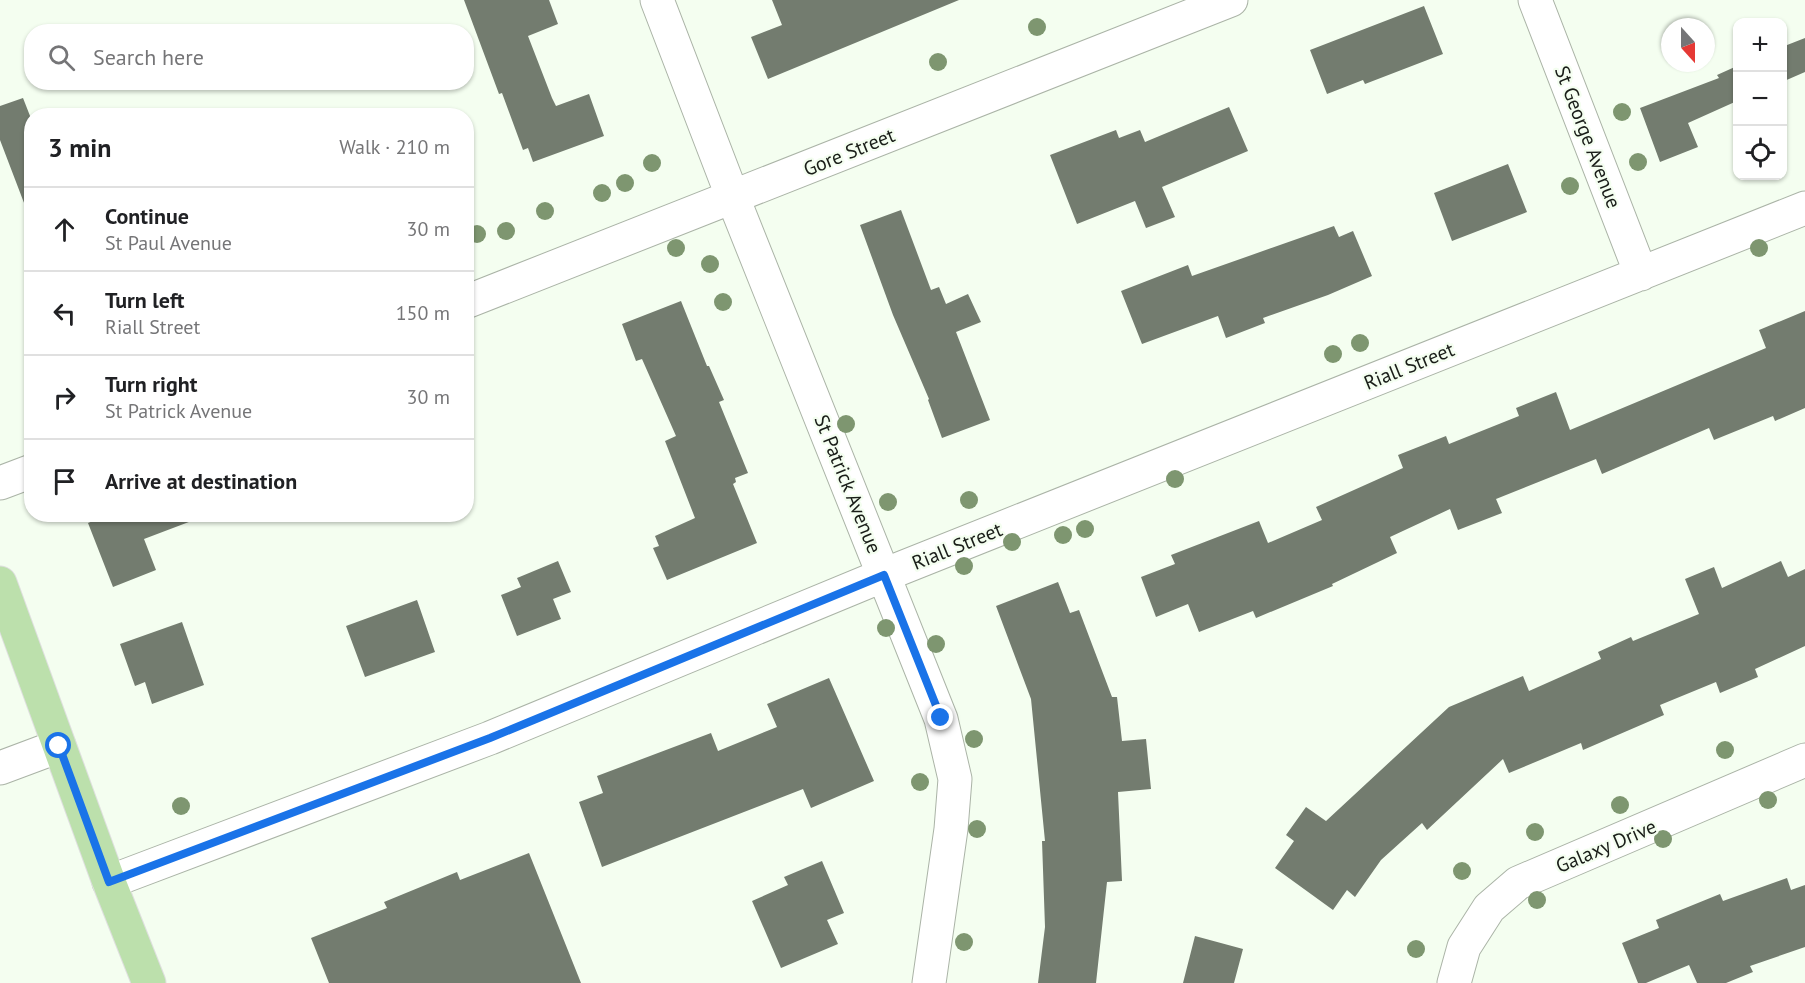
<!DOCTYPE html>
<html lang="en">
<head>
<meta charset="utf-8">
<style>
  :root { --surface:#fff; --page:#f2f2f2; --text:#202124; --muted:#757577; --line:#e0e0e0 }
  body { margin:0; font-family:"PT Sans",sans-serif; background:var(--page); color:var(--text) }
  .controls { position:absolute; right:18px; top:18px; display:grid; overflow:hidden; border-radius:12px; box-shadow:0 2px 4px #0004 }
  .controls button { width:54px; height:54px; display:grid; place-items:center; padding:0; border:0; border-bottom:2px solid var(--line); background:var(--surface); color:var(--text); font:30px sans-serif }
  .compass { position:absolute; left:1661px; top:18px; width:54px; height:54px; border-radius:50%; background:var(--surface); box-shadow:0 2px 4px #0004; rotate:159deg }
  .stop { position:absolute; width:18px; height:18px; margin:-14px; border:4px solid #1a73e8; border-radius:50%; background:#fff }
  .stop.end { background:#1a73e8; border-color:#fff; box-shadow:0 2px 6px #0008 }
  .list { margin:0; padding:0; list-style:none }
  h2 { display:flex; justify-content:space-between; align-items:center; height:78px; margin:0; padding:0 24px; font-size:26px }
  h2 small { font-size:20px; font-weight:400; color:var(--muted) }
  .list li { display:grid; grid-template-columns:39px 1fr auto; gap:18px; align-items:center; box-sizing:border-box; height:84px; padding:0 24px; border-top:2px solid var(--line) }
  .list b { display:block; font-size:22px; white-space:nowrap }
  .list p { margin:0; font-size:20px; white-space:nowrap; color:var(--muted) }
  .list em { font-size:20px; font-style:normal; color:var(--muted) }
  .icon { flex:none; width:33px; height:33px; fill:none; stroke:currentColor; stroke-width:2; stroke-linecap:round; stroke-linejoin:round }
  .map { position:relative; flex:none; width:1805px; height:983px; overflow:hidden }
  .search { position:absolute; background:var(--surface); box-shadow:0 2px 4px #0004; left:24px; top:24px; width:450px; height:66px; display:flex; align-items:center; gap:15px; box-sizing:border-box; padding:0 21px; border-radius:24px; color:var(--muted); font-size:22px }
  .panel { position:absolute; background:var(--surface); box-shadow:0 2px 4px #0004; left:24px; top:108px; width:450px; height:414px; border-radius:24px }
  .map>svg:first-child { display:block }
  .building { fill:#737c6f }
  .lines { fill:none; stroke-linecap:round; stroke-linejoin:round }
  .minor-casing { stroke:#abb4a7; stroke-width:35 }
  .major-casing { stroke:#dfdfdf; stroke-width:35 }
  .minor { stroke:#fff; stroke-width:33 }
  .major { stroke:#bce0ac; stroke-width:33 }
  .tree { fill:#7e9670 }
  .route { stroke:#1a73e8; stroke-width:8 }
  .labels { text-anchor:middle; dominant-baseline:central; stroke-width:4.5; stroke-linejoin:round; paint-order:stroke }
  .street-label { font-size:20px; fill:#191d18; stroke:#f4fef0 }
</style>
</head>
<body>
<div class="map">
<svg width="1805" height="983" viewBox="0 0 1805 983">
  <rect width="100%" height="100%" fill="#f4fef0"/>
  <!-- building -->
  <path class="building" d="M464,0h85l9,24 -30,12 24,62 4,8 33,-12 15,42 -71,26 -5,-14 -5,2 -21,-57 -3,1z
    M772,0h187l-191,79 -17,-42 31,-12z
    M1424,6l19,48 -78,30 -2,-4 -36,14 -17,-44z
    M1805,38v34l-23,10v-35z
    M1737,66v35l-49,22 10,24 -38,15 -20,-54 79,-30 -2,-3z
    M23,98l9,23v94l-3,1 -29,-76v-34z
    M1229,107l19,44 -86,36 13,30 -29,11 -11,-27 -58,23 -27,-69 66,-25 3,8 21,-8 5,12z
    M1508,164l19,48 -75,29 -18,-48z
    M901,210l30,80 8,-3 7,17 22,-10 13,28 -25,10 34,88 -48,18 -14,-38 1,-1 -36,-84 -33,-90z
    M1334,226l5,11 14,-6 19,45 -44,19 -65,23 2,5 -39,15 -8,-22 -76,28 -21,-53 67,-26 4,11z
    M681,301l26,65h2l15,34 -5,2 29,71 -13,5 1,4 -3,2 24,59 -90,37 -14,-32 6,-2 -4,-10 40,-18 -30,-77 11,-5 -34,-77 -6,2 -14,-37z
    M1805,311v97l-30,13 -2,-5 -59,24 -5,-12 -107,46 -6,-15 -100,40 6,14 -44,17 -8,-21 -60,28 7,16 -65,31 1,2 -77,32 -3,-7 -54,21 -11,-28 -32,13 -15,-40 34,-13 -4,-9 88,-34 9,22 54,-23 -6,-13 87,-39 -5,-13 48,-19 3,8 70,-28 -3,-8 40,-16 14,38 196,-82 -7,-18z
    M110,514h92v3l-58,22 12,31 -43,17 -25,-64z
    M558,561l13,31 -18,7 8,20 -44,17 -16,-41 20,-8 -4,-9z
    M1781,561l7,16 17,-8v77l-50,23 3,8 -38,16 -4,-11 -56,23 4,10 -81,35 -2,-7 -72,30 -6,-14 -76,71 -5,-7 -41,37 -26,37 -8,-7 -14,20 -58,-42 19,-27 -8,-6 20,-28 20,14 123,-114 74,-31 6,15 72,-32 -3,-7 33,-15 2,4 66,-27 -14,-35 29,-12 8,21z
    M1058,582l12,31 9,-3 33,87h5l5,44 24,-2 5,50 -33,3 4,89 -15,1 -11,101h-58l7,-56 -3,-86h3l-14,-142 -35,-93z
    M417,600l18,52 -70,25 -19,-51z
    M182,622l22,63 -52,19 -7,-22 -10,4 -15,-42z
    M829,678l45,103 -63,27 -8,-19 -201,78 -23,-65 24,-9 -6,-17 114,-43 7,18 59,-24 -10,-23z
    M529,853l52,130h-252l-18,-45 76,-30 -3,-6 73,-30 3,8z
    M822,861l22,52 -17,7 11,24 -57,24 -29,-67 36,-16 -4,-8z
    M1787,878l4,12 14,-5v62l-55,19 3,6 -27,11h-29l-8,-18 -43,18h-8l-16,-40 37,-15 -3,-8 64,-26 3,7z
    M1195,936l48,13 -9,34h-51z"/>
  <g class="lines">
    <!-- minor casing -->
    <g class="minor-casing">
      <path id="minor" d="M657,0l76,198 208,521 14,60 -4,50 -22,154
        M1535,0l106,274
        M466,302l765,-302
        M0,483l32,-12
        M0,768l59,-22
        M109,882l381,-144 394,-163 921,-367
        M1454,983l10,-36 25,-39 29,-25 287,-123"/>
    </g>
    <!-- major casing -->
    <g class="major-casing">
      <path id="major" d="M0,583l109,299 40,101"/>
    </g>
    <!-- minor -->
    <use href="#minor" class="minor"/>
    <!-- major -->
    <use href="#major" class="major"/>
  </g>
  <!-- trees -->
  <g class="tree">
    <circle cx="1037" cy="27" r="9"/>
    <circle cx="938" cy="62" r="9"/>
    <circle cx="1622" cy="112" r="9"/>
    <circle cx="1638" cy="162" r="9"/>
    <circle cx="652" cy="163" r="9"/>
    <circle cx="625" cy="183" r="9"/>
    <circle cx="1570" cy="186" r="9"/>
    <circle cx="602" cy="193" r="9"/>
    <circle cx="545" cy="211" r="9"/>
    <circle cx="506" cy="231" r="9"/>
    <circle cx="477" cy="234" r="9"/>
    <circle cx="676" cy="248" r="9"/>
    <circle cx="1759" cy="248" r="9"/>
    <circle cx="710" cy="264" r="9"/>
    <circle cx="723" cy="302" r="9"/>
    <circle cx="1360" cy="343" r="9"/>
    <circle cx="1333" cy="354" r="9"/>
    <circle cx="846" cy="424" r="9"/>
    <circle cx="1175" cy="479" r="9"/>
    <circle cx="969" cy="500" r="9"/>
    <circle cx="888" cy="502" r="9"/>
    <circle cx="1085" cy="529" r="9"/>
    <circle cx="1063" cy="535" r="9"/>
    <circle cx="1012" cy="542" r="9"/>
    <circle cx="964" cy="566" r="9"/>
    <circle cx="886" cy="628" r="9"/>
    <circle cx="936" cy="644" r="9"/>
    <circle cx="974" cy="739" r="9"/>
    <circle cx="1725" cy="750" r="9"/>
    <circle cx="920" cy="782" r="9"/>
    <circle cx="1768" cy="800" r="9"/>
    <circle cx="1620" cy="805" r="9"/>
    <circle cx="181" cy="806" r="9"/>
    <circle cx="977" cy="829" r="9"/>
    <circle cx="1535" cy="832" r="9"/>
    <circle cx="1663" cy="839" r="9"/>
    <circle cx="1462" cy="871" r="9"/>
    <circle cx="1537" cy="900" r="9"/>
    <circle cx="964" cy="942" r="9"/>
    <circle cx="1416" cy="949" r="9"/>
  </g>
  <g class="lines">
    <!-- route -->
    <path class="route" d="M59,746l50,136 381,-144 394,-163 57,143"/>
  </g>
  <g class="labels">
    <!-- street labels -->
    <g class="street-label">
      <text transform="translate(1588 137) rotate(69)">St George Avenue</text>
      <text transform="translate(849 152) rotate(-22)">Gore Street</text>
      <text transform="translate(1409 366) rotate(-22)">Riall Street</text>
      <text transform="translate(848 484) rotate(68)">St Patrick Avenue</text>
      <text transform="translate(957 546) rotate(-22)">Riall Street</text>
      <text transform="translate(1606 846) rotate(-23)">Galaxy Drive</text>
    </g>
  </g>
</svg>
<div class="controls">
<button>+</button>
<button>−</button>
<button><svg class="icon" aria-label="locate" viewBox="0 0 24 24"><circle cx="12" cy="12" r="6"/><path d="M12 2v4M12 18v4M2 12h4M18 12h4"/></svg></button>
</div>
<svg class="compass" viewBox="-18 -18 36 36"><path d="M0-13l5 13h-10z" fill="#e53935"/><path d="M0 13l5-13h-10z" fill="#757577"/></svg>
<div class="stop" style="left:59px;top:746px"></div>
<div class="stop end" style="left:941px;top:718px"></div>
<div class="search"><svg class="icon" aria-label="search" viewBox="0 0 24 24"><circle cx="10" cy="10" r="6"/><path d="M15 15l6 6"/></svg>Search here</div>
<section class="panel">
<h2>3 min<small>Walk · 210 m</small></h2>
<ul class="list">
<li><svg class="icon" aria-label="ahead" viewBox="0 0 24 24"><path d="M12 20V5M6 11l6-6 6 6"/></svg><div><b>Continue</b><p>St Paul Avenue</p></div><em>30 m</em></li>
<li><svg class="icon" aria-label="left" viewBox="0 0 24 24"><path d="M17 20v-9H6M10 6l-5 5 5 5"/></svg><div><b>Turn left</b><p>Riall Street</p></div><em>150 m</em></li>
<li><svg class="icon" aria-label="right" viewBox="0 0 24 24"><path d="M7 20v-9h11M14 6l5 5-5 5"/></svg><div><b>Turn right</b><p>St Patrick Avenue</p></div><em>30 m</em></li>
<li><svg class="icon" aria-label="arrive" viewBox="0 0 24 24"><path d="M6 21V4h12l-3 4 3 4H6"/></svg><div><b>Arrive at destination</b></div></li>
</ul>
</section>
</div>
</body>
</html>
